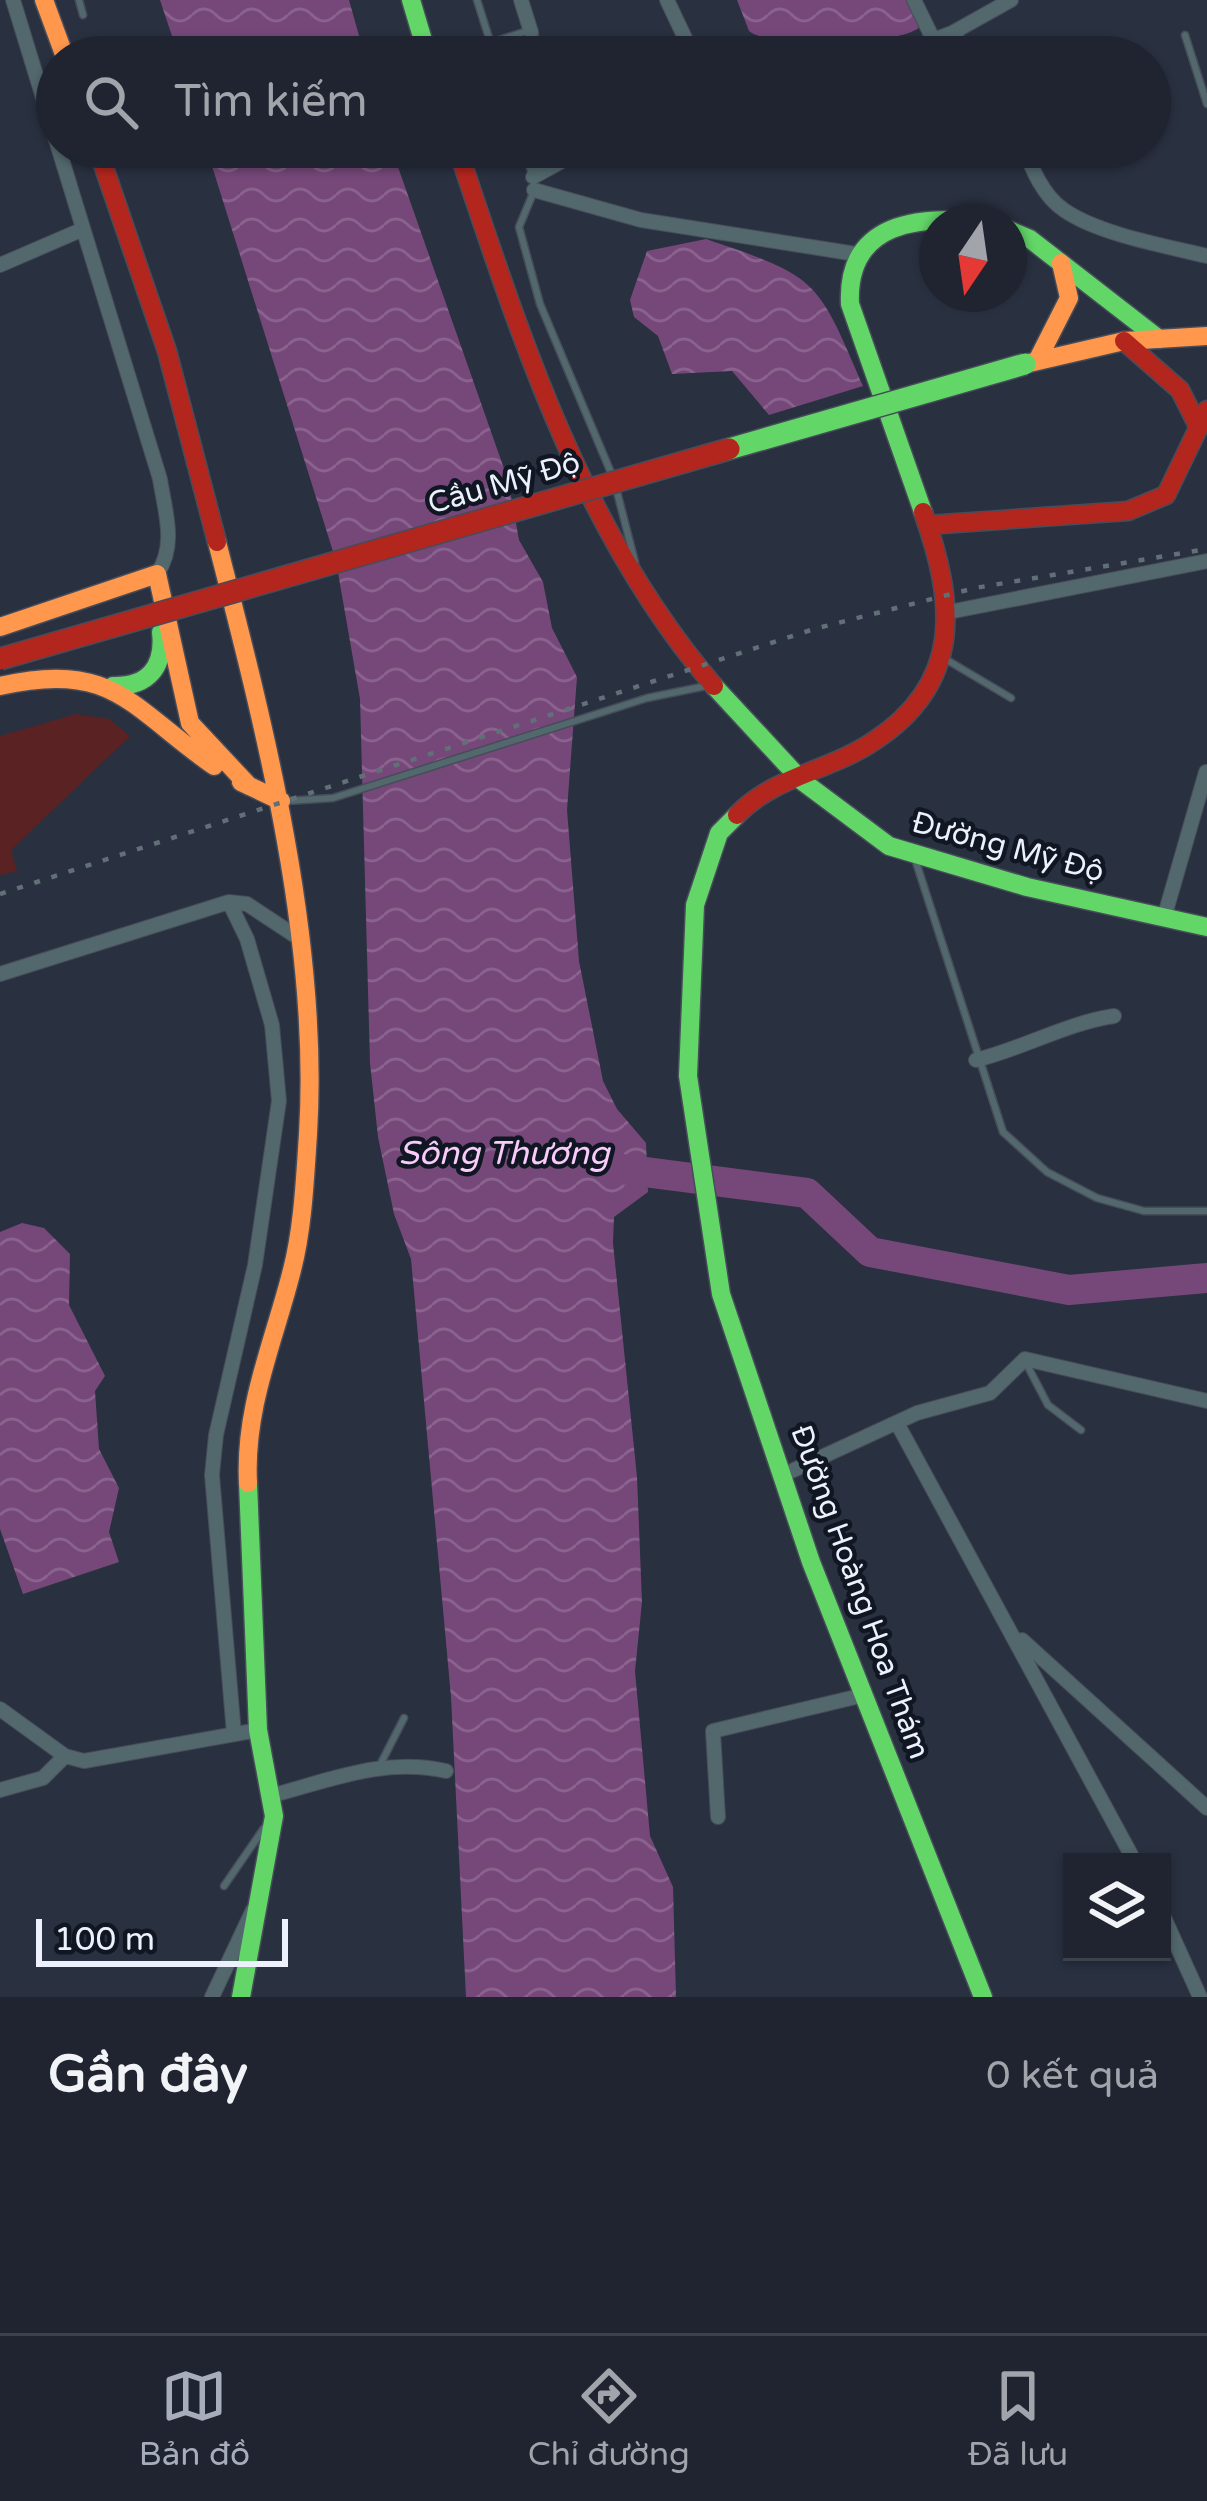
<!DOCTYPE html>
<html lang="vi">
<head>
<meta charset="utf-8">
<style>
  :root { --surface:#1f2430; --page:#2c303c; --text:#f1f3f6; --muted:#a1a4ab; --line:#3c414c; --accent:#a8adbb }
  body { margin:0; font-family:"Varela Round",sans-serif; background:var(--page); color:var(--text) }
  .controls { position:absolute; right:36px; bottom:36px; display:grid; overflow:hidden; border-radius:0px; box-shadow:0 3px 9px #0004 }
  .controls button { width:108px; height:108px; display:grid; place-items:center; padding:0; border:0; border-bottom:3px solid var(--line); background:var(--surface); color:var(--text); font:60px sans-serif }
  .compass { position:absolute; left:919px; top:204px; width:108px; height:108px; border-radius:50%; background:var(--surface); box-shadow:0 3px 9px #0004; rotate:193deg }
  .scale { position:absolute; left:36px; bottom:30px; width:252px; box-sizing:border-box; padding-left:12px; border:6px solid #ecf1fd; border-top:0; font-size:33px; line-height:42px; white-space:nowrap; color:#ecf1fd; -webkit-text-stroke:9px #101622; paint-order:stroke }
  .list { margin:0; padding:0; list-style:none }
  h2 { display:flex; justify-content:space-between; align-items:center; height:156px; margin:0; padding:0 48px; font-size:51px }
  h2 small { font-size:39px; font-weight:400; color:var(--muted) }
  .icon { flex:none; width:66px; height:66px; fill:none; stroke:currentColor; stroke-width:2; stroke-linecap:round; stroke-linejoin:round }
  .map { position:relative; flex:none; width:1207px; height:1997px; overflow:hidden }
  .search { position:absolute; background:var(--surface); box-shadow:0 3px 9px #0004; left:36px; right:36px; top:36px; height:132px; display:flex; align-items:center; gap:30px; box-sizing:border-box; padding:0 42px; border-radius:66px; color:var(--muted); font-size:45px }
  .sheet { height:336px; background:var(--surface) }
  nav { display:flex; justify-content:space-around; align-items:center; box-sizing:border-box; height:168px; border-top:3px solid var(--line); background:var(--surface); font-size:33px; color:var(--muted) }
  nav a { display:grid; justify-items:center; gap:6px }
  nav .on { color:var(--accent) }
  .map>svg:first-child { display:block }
  .green { fill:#5a2223 }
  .water { fill:url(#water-waves) }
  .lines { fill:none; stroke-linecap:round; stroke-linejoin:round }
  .river { stroke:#754879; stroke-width:30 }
  .street-tunnel { stroke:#464d5c; stroke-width:14; stroke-dasharray:14 7; stroke-linecap:butt }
  .lane-casing { stroke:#464c59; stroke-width:9 }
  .street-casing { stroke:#464c59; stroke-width:16 }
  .fast-casing { stroke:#464c59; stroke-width:21 }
  .slow-casing { stroke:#464c59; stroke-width:21 }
  .jam-casing { stroke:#464c59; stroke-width:21 }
  .lane { stroke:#52686d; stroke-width:6 }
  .street { stroke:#52686d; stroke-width:14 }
  .fast { stroke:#63d668; stroke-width:18 }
  .slow { stroke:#ff974d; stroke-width:18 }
  .jam { stroke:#b3261e; stroke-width:18 }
  .rail { stroke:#607076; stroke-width:4.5; stroke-dasharray:6 12; stroke-linecap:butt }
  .fast-bridge-casing { stroke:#464c59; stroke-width:24; stroke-linecap:butt }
  .jam-bridge-casing { stroke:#464c59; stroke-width:24; stroke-linecap:butt }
  .fast-bridge { stroke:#63d668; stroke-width:21 }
  .jam-bridge { stroke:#b3261e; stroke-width:21 }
  .labels { text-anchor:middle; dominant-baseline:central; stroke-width:9; stroke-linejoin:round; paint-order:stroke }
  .street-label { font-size:30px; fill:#ecf1fd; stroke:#101622 }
  .water-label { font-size:33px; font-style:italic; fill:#f8cbfa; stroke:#101622 }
</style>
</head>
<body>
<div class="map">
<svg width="1207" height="1997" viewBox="0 0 1207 1997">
  <defs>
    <pattern id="water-waves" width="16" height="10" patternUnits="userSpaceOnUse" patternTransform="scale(3)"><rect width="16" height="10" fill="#754879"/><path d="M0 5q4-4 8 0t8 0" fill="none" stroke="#89638d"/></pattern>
  </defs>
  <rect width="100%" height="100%" fill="#293040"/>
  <!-- green -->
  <path class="green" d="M76,714l33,5 21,17 -119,114 6,21 -17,4v-139z"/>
  <!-- water -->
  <path class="water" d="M160,0h189l16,57h-186z
    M737,0h175l9,26c-17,20 -153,22 -172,5z
    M206,147h185l117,333 11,60 24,42 9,46 25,49 -10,133 12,151 24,120 14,28 29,34 2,49 -34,25 -1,26 24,234 5,125 -7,69 15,165 23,51 3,110h-210l-15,-300 -40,-438 -17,-45 -16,-77 -8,-74 -10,-364 -24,-138z
    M706,239c112,38 111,39 157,147l-94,29 -37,-44 -60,3 -14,-38 -24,-19 -4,-17 17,-49z
    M22,1223l22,5 26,26 -1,51 36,71 -10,15 4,58 20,39 -10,44 10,30 -96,32 -23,-65v-297z"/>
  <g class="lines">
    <!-- river -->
    <path class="river" d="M606,1167l201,26 63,59 199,38 138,-12"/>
    <!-- street-tunnel -->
    <path class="street-tunnel" d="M531,32l9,25"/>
    <!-- lane casing -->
    <g class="lane-casing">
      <path id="lane" d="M79,0l4,15
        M477,0l18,57
        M1185,35l22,69
        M490,43l37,-12
        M524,147l9,31
        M534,191l-15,36 21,77 72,171
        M616,488l19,74
        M947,660l64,38
        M286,801l47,-3 314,-100 59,-12
        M915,859l88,273 44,40 50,26 47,13h63
        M1026,1363l22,42 33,25
        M380,1765l24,-47
        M224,1886l40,-58"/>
    </g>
    <!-- street casing -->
    <g class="street-casing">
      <path id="street" d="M13,0l147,479c5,33 17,66 -3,95
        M521,0l10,32
        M667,0l27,57
        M914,0l20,41
        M952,33l20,24
        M887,57l65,-24 59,-33
        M1024,147c8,22 19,49 40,63 34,24 102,36 143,46
        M533,177l55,-30
        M534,190l107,30 215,34
        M0,265l81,-35
        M949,612l258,-51
        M1164,918l42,-146
        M0,974l229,-72
        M976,1060c48,-12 91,-37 138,-44
        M897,1423l238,439
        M785,1474l132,-61 73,-20 35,-34 182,42
        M1022,1640l185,168
        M0,1709l65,47 19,5 174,-31
        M234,1734l-22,-259 4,-40 39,-170 24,-164 -7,-76 -25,-86 -18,-37 18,2 50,33
        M0,1790l43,-12 22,-22
        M270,1796c61,-16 114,-39 176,-25
        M718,1817l-5,-86 151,-36
        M1162,1913l38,84
        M212,1997l41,-87"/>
    </g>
    <!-- fast casing -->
    <g class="fast-casing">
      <path id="fast" d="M411,0l17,57
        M1009,230l21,9 129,100
        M923,512l-73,-208c-4,-83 70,-89 135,-82
        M113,686c35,1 52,-19 48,-54
        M714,686l88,95 87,65 138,41 180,40
        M737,815l-18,18 -24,72 -7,171 33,218 90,268 172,435
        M241,1997l33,-181 -16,-86 -10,-247"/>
    </g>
    <!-- slow casing -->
    <g class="slow-casing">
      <path id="slow" d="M44,0l21,57
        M1038,359l31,-61 -8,-35
        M1025,364l99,-23 83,-5
        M217,542c48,187 103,399 91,592 -3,44 -5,94 -16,136 -18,72 -48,137 -44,213
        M0,627l157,-53 33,149 59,63
        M0,686c113,-26 130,21 214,80
        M241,782l40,19"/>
    </g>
    <!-- jam casing -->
    <g class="jam-casing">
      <path id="jam" d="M97,147l70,204 50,191
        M457,147c63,188 125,386 257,539
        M1124,341l56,49 18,36
        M928,525l200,-14 38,-16 41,-85
        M737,815c37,-39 93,-44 137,-74 90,-59 81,-139 49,-229"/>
    </g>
    <!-- lane -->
    <use href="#lane" class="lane"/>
    <!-- street -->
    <use href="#street" class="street"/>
    <!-- fast -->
    <use href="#fast" class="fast"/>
    <!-- slow -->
    <use href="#slow" class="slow"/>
    <!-- jam -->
    <use href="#jam" class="jam"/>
    <!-- rail -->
    <path class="rail" d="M0,894l814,-265 161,-41 232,-39"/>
    <!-- fast-bridge casing -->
    <g class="fast-bridge-casing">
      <path id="fast-bridge" d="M729,449l296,-85"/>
    </g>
    <!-- jam-bridge casing -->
    <g class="jam-bridge-casing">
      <path id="jam-bridge" d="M0,659l729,-210"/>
    </g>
    <!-- fast-bridge -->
    <use href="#fast-bridge" class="fast-bridge"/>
    <!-- jam-bridge -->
    <use href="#jam-bridge" class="jam-bridge"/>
  </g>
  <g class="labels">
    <!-- street labels -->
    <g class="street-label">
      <text transform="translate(504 483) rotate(-16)">Cầu Mỹ Độ</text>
      <text transform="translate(1008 847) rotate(15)">Đường Mỹ Độ</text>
      <text transform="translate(860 1592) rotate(70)">Đường Hoàng Hoa Thám</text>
    </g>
    <!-- water labels -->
    <g class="water-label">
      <text x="504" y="1153">Sông Thương</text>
    </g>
  </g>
</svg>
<div class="controls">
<button><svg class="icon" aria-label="layers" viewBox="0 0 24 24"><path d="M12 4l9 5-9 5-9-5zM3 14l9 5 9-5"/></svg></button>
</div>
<svg class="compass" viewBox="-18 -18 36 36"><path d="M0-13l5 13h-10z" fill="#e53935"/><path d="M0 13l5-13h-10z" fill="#a1a4ab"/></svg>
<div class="scale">100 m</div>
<div class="search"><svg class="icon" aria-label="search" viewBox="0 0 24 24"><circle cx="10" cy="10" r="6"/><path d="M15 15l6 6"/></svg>Tìm kiếm</div>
</div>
<section class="sheet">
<h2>Gần đây<small>0 kết quả</small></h2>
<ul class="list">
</ul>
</section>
<nav>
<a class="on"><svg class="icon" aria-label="map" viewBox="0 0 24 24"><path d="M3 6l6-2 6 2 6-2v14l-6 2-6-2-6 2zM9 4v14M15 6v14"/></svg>Bản đồ</a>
<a><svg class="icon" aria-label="directions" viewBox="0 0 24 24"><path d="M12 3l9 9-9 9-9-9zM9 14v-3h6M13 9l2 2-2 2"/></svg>Chỉ đường</a>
<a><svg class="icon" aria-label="saved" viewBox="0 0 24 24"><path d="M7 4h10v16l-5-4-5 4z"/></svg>Đã lưu</a>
</nav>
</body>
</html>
